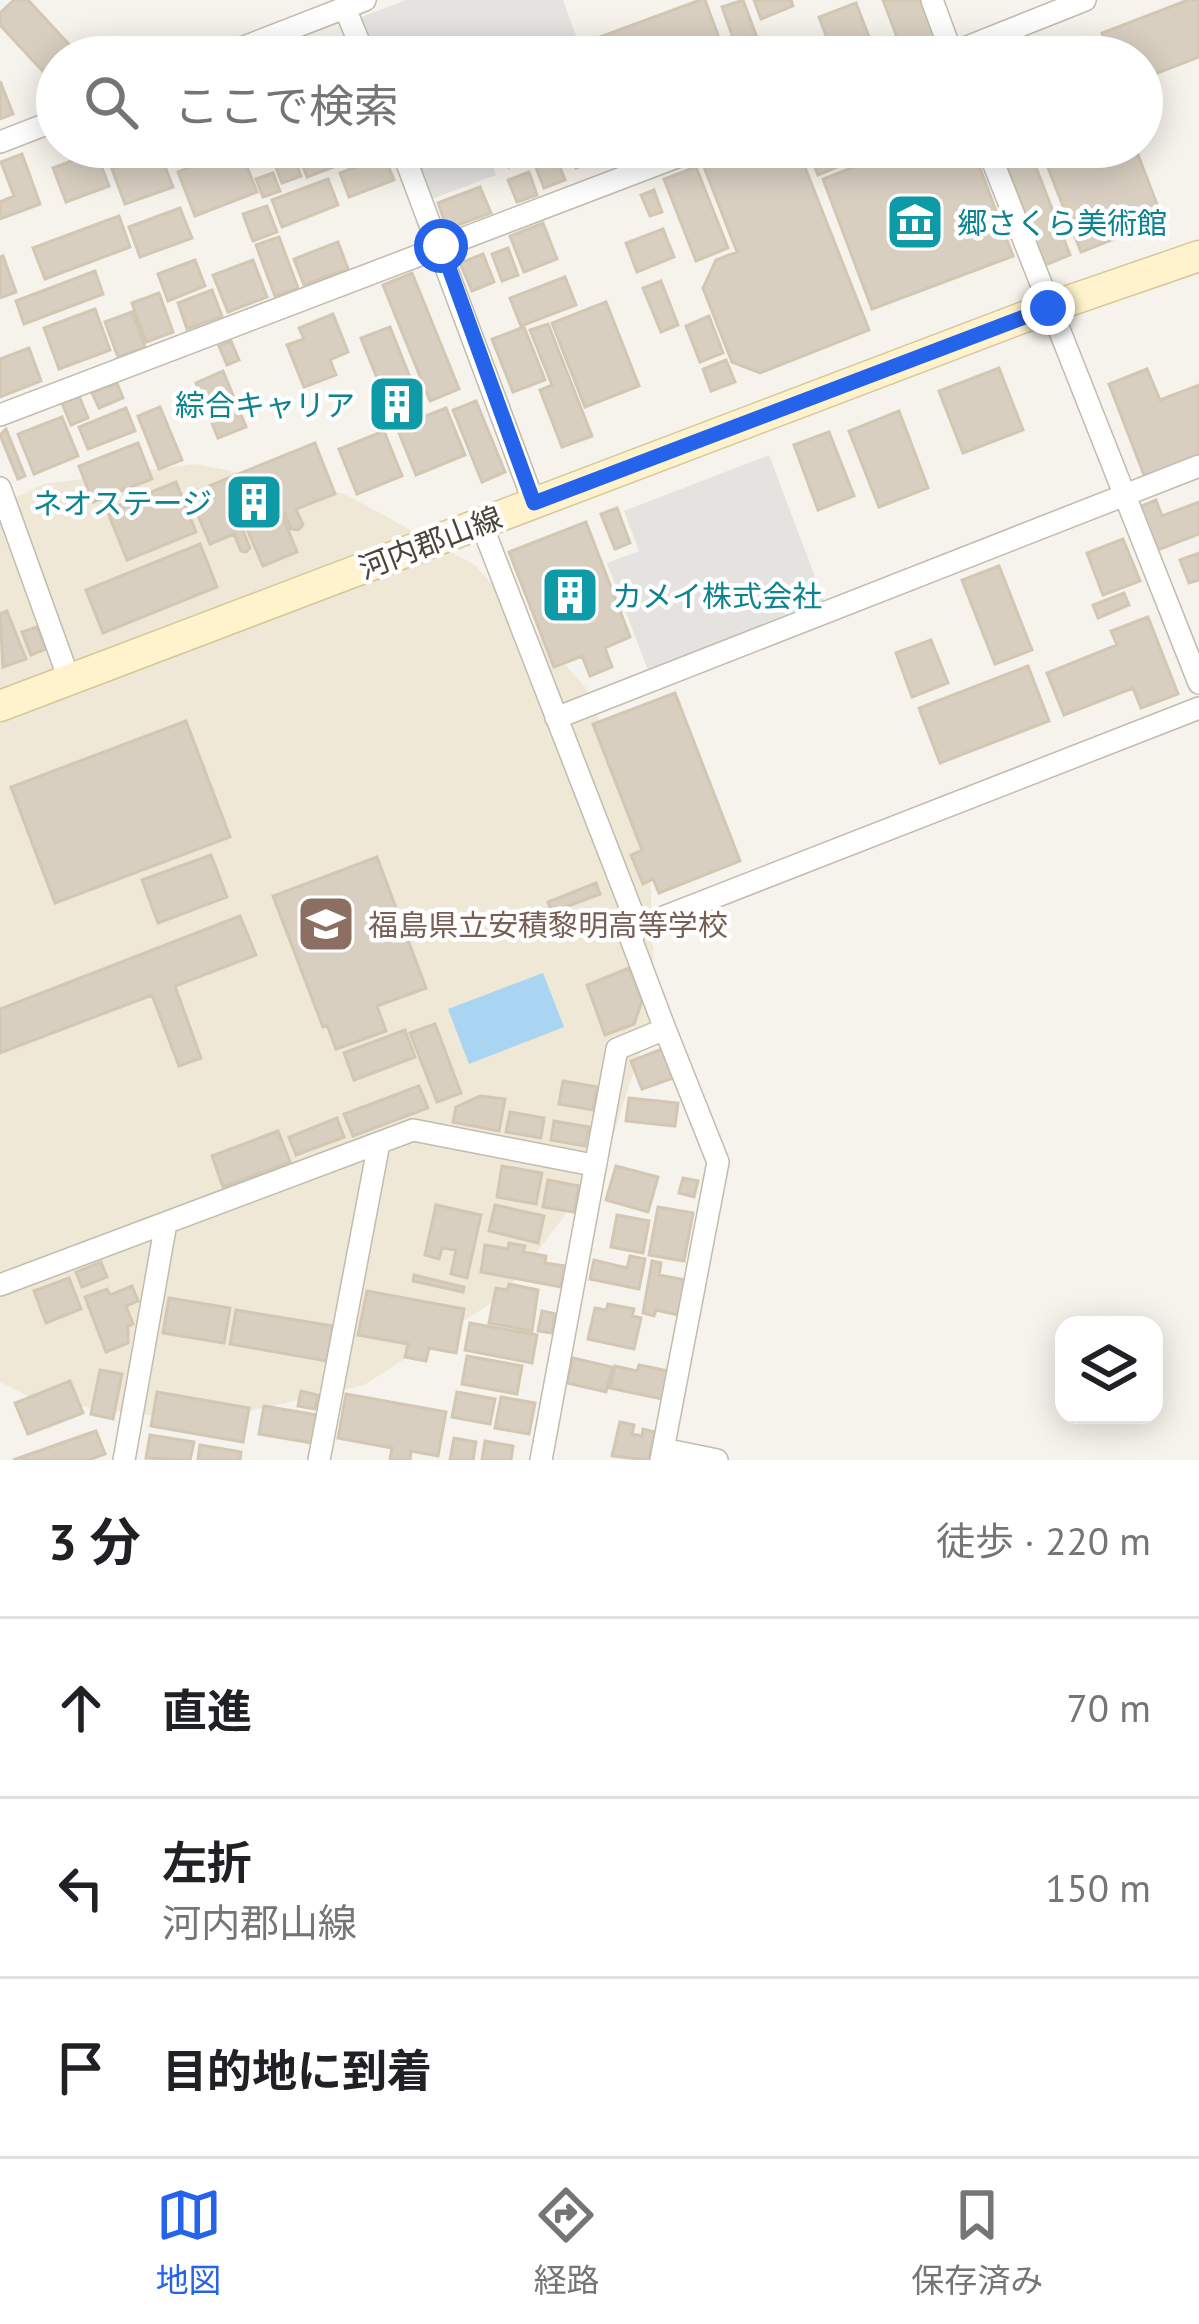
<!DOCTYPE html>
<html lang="ja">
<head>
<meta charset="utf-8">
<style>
  :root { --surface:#fff; --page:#f2f2f2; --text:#202124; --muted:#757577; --line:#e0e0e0; --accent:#2563eb }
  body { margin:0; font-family:"PT Sans","Noto Sans JP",sans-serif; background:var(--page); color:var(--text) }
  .controls { position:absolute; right:36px; bottom:36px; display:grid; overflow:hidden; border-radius:24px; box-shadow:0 6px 30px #0003 }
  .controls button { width:108px; height:108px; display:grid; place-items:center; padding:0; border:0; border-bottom:3px solid var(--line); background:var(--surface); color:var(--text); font:60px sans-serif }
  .stop { position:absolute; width:36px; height:36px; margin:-27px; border:9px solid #2563eb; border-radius:50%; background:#fff }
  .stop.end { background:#2563eb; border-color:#fff; box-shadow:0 3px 12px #0008 }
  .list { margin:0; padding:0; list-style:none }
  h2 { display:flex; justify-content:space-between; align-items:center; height:156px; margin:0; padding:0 48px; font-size:51px }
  h2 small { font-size:39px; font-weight:400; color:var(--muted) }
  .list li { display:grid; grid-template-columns:78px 1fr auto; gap:36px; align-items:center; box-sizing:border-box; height:180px; padding:0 48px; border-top:3px solid var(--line) }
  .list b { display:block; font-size:45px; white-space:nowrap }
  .list p { margin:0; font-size:39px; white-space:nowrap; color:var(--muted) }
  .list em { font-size:39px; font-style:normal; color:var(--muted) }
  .icon { flex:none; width:66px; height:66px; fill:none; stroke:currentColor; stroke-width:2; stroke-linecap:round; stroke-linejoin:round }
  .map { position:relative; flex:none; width:1199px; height:1460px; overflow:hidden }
  .search { position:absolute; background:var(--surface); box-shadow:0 6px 30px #0003; left:36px; right:36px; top:36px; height:132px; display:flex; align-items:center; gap:30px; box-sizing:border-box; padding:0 42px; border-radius:66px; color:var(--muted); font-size:45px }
  .sheet { height:696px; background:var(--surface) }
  nav { display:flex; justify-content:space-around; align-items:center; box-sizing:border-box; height:168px; border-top:3px solid var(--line); background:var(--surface); font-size:33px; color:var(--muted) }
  nav a { display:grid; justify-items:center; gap:6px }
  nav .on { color:var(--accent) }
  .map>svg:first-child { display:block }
  .education { fill:#efe8d6 }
  .parking { fill:#e5e3e0 }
  .water { fill:#a9d4f2 }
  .building { fill:#d8cfc1; stroke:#d3c7b4; stroke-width:3 }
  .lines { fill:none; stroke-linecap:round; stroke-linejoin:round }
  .minor-casing { stroke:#c2bbae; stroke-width:24 }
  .secondary-casing { stroke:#d6c79b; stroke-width:33 }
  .minor { stroke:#fff; stroke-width:21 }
  .secondary { stroke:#fff3cd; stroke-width:30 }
  .route { stroke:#2563eb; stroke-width:15 }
  .labels { text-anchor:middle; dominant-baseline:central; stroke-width:9; stroke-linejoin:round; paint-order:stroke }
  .culture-label { font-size:30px; fill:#0d838f; stroke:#fff; text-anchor:start }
  .street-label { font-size:30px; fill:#4b4439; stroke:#fff }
  .education-label { font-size:30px; fill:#785e54; stroke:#fff; text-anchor:start }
</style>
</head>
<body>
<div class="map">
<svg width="1199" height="1460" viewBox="0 0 1199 1460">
  <rect width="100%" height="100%" fill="#f6f3ec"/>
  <!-- education -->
  <path class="education" d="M195,464l148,29 132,72 111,123 63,153 6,165 -51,158 -100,131 -140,90 -162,37 -164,-21 -38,-19v-877l44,-21z"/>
  <!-- parking -->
  <path class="parking" d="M406,0h157l21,57h-210l-15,-39z
    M409,147h77l10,28 -67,25z
    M769,455l56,148 -177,67 -41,-107 32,-12 -15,-40z"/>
  <!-- water -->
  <path class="water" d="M543,973l21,54 -95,37 -21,-55z"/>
  <!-- building -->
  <path class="building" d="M14,0h14l49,53 -20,4v14l-8,7 -49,-53v-12z
    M700,0h5l21,57h-130l-7,-16z
    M743,0l13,35 -21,8 -13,-36z
    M754,0h37l2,6 -32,13z
    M883,0h38l15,40 -33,13z
    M1188,0h11v57l-57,22v-22h-31l-9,-24z
    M856,3l13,34 -37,14 -13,-34z
    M0,81l13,33 -13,5z
    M307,147h73l1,2 -74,28 -10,-26z
    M501,147h50l1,3 -43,17z
    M569,147h53l1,3 -47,18z
    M731,147h15l6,14 45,-14 72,183 -109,43 -28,-11 -29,-74 13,-28 21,-8 -36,-93z
    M807,147h42l5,13 -36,15z
    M871,147h101l41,109 -141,53 -49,-130 44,-17 -4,-12z
    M999,147h29l42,108 -25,10z
    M1079,147h56l28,73 -82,32 -36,-92z
    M240,149l17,43 -62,24 -17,-44z
    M291,150l10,26 -19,7 -10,-26z
    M159,151l14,36 -48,17 -13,-35z
    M96,152l13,34 -43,16 -13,-34z
    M22,154l18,50 -40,15v-17l14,-6 -13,-34z
    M384,156l10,24 -45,17 -9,-24z
    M556,157l9,23 -21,8 -9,-23z
    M696,167l32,81 -32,13 -32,-82z
    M529,172l8,23 -20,7 -9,-22z
    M273,173l7,18 -17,6 -7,-18z
    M328,179l10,26 -56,22 -10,-27z
    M480,187l11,26 -44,16 -9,-26z
    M654,190l8,22 -12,4 -9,-21z
    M267,206l10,26 -24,9 -10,-27z
    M180,208l12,30 -52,19 -11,-30z
    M119,216l11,31 -85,32 -12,-31z
    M543,223l14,36 -33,13 -14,-36z
    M663,229l11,28 -37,15 -11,-29z
    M279,237l19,51 -23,8 -19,-51z
    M338,242l10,27 -44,16 -10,-26z
    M508,248l10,27 -16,6 -10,-27z
    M483,254l11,28 -22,9 -12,-28z
    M3,256l13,36 -16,6v-41z
    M195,260l10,26 -37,15 -10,-27z
    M253,260l14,37 -39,15 -15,-37z
    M95,271l8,23 -79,30 -8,-23z
    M412,273l47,116 -29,12 -47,-116z
    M565,277l11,28 -55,21 -11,-28z
    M661,281l17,44 -17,7 -18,-44z
    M212,290l10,26 -35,13 -9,-26z
    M159,293l14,39 -27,10 -14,-39z
    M606,302l33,84 -54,21 -33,-84z
    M95,309l15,41 -51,19 -15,-41z
    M132,312l13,35 -27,10 -13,-35z
    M333,314l15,38 -18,8 6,15 -32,12 -17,-42 17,-6 -5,-11z
    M709,316l14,37 -23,9 -14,-36z
    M548,324l44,112 -30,11 -22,-57 12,-5 -22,-55z
    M390,327l27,68 -13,5 9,21 33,-13 19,47 -49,20 -55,-137z
    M524,327l21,53 -32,12 -21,-53z
    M231,341l8,19 -12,5 -8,-19z
    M29,348l12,33 -41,16v-38z
    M726,360l9,22 -24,9 -8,-22z
    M999,368l24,62 -60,23 -24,-62z
    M1147,369l13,31 39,-15v74l-53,21 -37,-96z
    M223,371l23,56 -28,11 -22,-55z
    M117,383l6,15 -24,10 -7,-15z
    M79,396l9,22 -17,7 -9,-22z
    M476,401l29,71 -23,10 -29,-72z
    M160,407l22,53 -23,9 -21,-53z
    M126,408l9,23 -47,18 -9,-22z
    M899,411l29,77 -49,19 -30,-76z
    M62,417l16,39 -44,18 -16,-40z
    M6,429l19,47 -7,3 -18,-44z
    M384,431l18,45 -45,18 -18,-45z
    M829,432l25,64 -36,14 -24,-65z
    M138,443l14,36 -59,23 -14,-36z
    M315,443l20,51 -39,15 7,16 -5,5 -7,-1 -6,-15 -3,1 15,37 -34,14 -16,-37 -4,2 7,17 -4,4 -5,-1 -7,-17 -24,10 -21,-50z
    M176,482l20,50 -69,28 -20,-50z
    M1156,500l6,16 37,-14v32l-44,17 -16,-44z
    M617,508l13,35 -15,6 -14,-35z
    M586,522l44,115 -25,11 7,19 -22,9 -8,-20 -28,11 -45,-115z
    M1123,539l17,42 -37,14 -16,-42z
    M200,544l17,43 -114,46 -17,-43z
    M1199,553v27l-10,3 -9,-23z
    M999,566l33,84 -37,14 -33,-84z
    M1124,593l5,12 -31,13 -5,-13z
    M7,611l19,48 -23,8 -3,-53z
    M1148,617l30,77 -37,14 -8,-20 -69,27 -17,-42 70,-28 -6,-14z
    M37,627l9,22 -15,6 -9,-23z
    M931,640l17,43 -36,14 -16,-44z
    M1028,666l21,55 -109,42 -21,-55z
    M675,693l65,168 -81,32 -6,-14 -10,5 -12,-29 11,-5 -49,-126z
    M186,721l44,116 -175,66 -44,-116z
    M211,855l16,42 -69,26 -16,-43z
    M377,857l49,131 -49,18 9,25 -50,18 -9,-24 -4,2 -50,-131z
    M596,883l4,11 -48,18 -4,-10z
    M240,916l16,39 -81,31 26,72 -22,8 -27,-71 -152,58v-44z
    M629,968l13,33 -8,23 -29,11 -18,-50z
    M435,1024l26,69 -24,9 -27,-69z
    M405,1030l10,27 -61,23 -10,-27z
    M662,1049l11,29 -31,11 -11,-28z
    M563,1081l34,6 -4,23 -34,-6z
    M419,1086l9,22 -75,28 -9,-22z
    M480,1096l25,3 -6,32 -46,-9 3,-15z
    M629,1098l49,5 -3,23 -49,-5z
    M510,1112l34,6 -3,20 -35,-6z
    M337,1118l7,19 -48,18 -7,-18z
    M554,1121l35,6 -4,19 -34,-6z
    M278,1131l12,31 -67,25 -11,-31z
    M502,1166l40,7 -6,31 -39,-7z
    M616,1166l42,11 -10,35 -42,-12z
    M683,1178l15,3 -4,16 -15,-4z
    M548,1180l31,6 -5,26 -31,-5z
    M436,1205l45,10 -14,63 -16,-4 5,-24 -14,-2 -3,11 -14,-4z
    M495,1205l49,11 -6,27 -49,-12z
    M658,1207l35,6 -9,48 -35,-6z
    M617,1215l32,6 -6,32 -32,-6z
    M509,1243l16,3 -2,6 23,4 -1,7 20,3 -4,21 -80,-15 4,-27 23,4z
    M630,1256l15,3 -6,30 -49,-10 4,-19 33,8z
    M652,1261l9,2 -2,12 26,5 -7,35 -22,-5 -2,6 -11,-3z
    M101,1262l6,15 -25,10 -6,-15z
    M414,1275l50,12 -1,5 -50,-11z
    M69,1278l12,31 -35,14 -12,-32z
    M509,1284l29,6 -6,41 -43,-8 7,-35 11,2z
    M132,1286l6,15 -12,5 7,18 -5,2v17l-22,9 -21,-55 22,-8 3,6z
    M367,1291l97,18 -8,44 -27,-5 -3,13 -21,-4 3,-13 -50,-9z
    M169,1298l61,10 -6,35 -61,-10z
    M608,1304l26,5 -2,7 9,2 -7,31 -46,-10 7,-31 11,2z
    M236,1310l97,16 -6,35 -97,-17z
    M542,1311l13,3 -3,19 -14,-2z
    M470,1323l67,12 -5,28 -67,-13z
    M467,1356l55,10 -5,28 -55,-10z
    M573,1358l39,9 -6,25 -39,-9z
    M639,1365l29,6 -6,28 -52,-11 5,-22 22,5z
    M100,1370l22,4 -9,45 -22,-5z
    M70,1381l13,32 -55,21 -13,-31z
    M301,1391l17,4 -3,14 -17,-3z
    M157,1392l92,16 -6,34 -92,-16z
    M457,1392l38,7 -5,25 -38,-7z
    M346,1394l100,18 -8,44 -27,-5 -1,9h-20l2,-12 -54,-10z
    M501,1397l34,6 -6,31 -34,-6z
    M264,1406l53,9 -5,28 -53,-9z
    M620,1422l14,3 -2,9 10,2 1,-7 12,3 -7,28 -36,-4z
    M96,1431l9,23 -16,6h-76z
    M150,1435l44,7 -4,18 -44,-2z
    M454,1438l22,4 -3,18h-23z
    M485,1441l28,5 -2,14h-29z
    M200,1445l41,7 -1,8h-42z"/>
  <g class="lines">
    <!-- minor casing -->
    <g class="minor-casing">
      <path id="minor" d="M932,0l21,57
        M345,8l20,49
        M218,57l147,-57
        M942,57l143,-57
        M0,142l57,-22
        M401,147l133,356
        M987,147l212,536
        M0,415l703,-268
        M0,488l69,191
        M481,523l157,404 -7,12 34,90 -48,20 -76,411
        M556,718l643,-252
        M638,927l561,-219
        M0,1285l413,-155 180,35
        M663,1449l54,11
        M124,1460l42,-237
        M319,1460l60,-317
        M661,1460l57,-298 -53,-133"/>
    </g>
    <!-- secondary casing -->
    <g class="secondary-casing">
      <path id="secondary" d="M0,706l1048,-398 151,-52"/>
    </g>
    <!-- minor -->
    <use href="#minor" class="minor"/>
    <!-- secondary -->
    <use href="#secondary" class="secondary"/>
  </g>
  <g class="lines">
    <!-- route -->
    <path class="route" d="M441,246l93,257 514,-195"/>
  </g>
  <!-- icons -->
  <defs>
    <g id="museum-square" transform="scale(3)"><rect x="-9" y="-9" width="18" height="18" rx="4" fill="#0f9aa8" stroke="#fff"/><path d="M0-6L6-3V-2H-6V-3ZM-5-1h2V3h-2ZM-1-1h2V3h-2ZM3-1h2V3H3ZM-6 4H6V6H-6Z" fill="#fff"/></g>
    <g id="building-square" transform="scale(3)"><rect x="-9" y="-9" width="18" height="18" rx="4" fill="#0f9aa8" stroke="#fff"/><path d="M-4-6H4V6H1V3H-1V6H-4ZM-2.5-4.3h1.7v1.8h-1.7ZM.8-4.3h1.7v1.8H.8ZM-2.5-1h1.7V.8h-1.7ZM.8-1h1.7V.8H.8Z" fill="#fff"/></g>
    <g id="school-square" transform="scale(3)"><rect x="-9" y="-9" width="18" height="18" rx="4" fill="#8d6e63" stroke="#fff"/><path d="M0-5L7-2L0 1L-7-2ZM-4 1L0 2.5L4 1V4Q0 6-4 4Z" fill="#fff"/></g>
  </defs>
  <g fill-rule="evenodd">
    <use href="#museum-square" x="915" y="222"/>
    <use href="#building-square" x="397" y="404"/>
    <use href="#building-square" x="254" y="502"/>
    <use href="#building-square" x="570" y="595"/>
    <use href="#school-square" x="326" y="924"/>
  </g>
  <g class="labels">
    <!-- culture labels -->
    <g class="culture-label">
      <text x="957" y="222">郷さくら美術館</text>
      <text x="355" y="404" text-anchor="end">綜合キャリア</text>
      <text x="212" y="502" text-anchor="end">ネオステージ</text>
      <text x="612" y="595">カメイ株式会社</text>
    </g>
    <!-- street labels -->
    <g class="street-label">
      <text transform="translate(430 542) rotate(-21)">河内郡山線</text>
    </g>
    <!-- education labels -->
    <g class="education-label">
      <text x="368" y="924">福島県立安積黎明高等学校</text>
    </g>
  </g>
</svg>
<div class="controls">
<button><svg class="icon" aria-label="layers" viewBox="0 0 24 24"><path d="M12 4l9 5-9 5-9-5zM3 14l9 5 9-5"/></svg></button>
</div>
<div class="stop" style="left:441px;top:246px"></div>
<div class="stop end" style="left:1048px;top:308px"></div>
<div class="search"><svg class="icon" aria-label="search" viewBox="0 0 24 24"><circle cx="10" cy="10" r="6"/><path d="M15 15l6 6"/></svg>ここで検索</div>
</div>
<section class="sheet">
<h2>3 分<small>徒歩 · 220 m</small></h2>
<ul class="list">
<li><svg class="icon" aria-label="ahead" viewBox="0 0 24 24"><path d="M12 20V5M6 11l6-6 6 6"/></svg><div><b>直進</b></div><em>70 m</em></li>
<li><svg class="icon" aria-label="left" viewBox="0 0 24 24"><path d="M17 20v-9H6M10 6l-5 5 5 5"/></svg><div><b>左折</b><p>河内郡山線</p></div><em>150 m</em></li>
<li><svg class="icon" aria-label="arrive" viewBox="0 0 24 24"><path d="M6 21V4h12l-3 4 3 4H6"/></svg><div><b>目的地に到着</b></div></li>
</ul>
</section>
<nav>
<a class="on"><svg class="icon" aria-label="map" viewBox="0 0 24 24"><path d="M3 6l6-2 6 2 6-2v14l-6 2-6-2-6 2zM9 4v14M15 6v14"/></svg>地図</a>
<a><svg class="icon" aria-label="directions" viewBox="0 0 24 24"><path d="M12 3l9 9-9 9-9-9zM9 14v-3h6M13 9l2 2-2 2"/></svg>経路</a>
<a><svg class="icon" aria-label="saved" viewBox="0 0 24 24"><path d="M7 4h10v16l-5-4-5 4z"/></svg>保存済み</a>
</nav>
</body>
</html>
